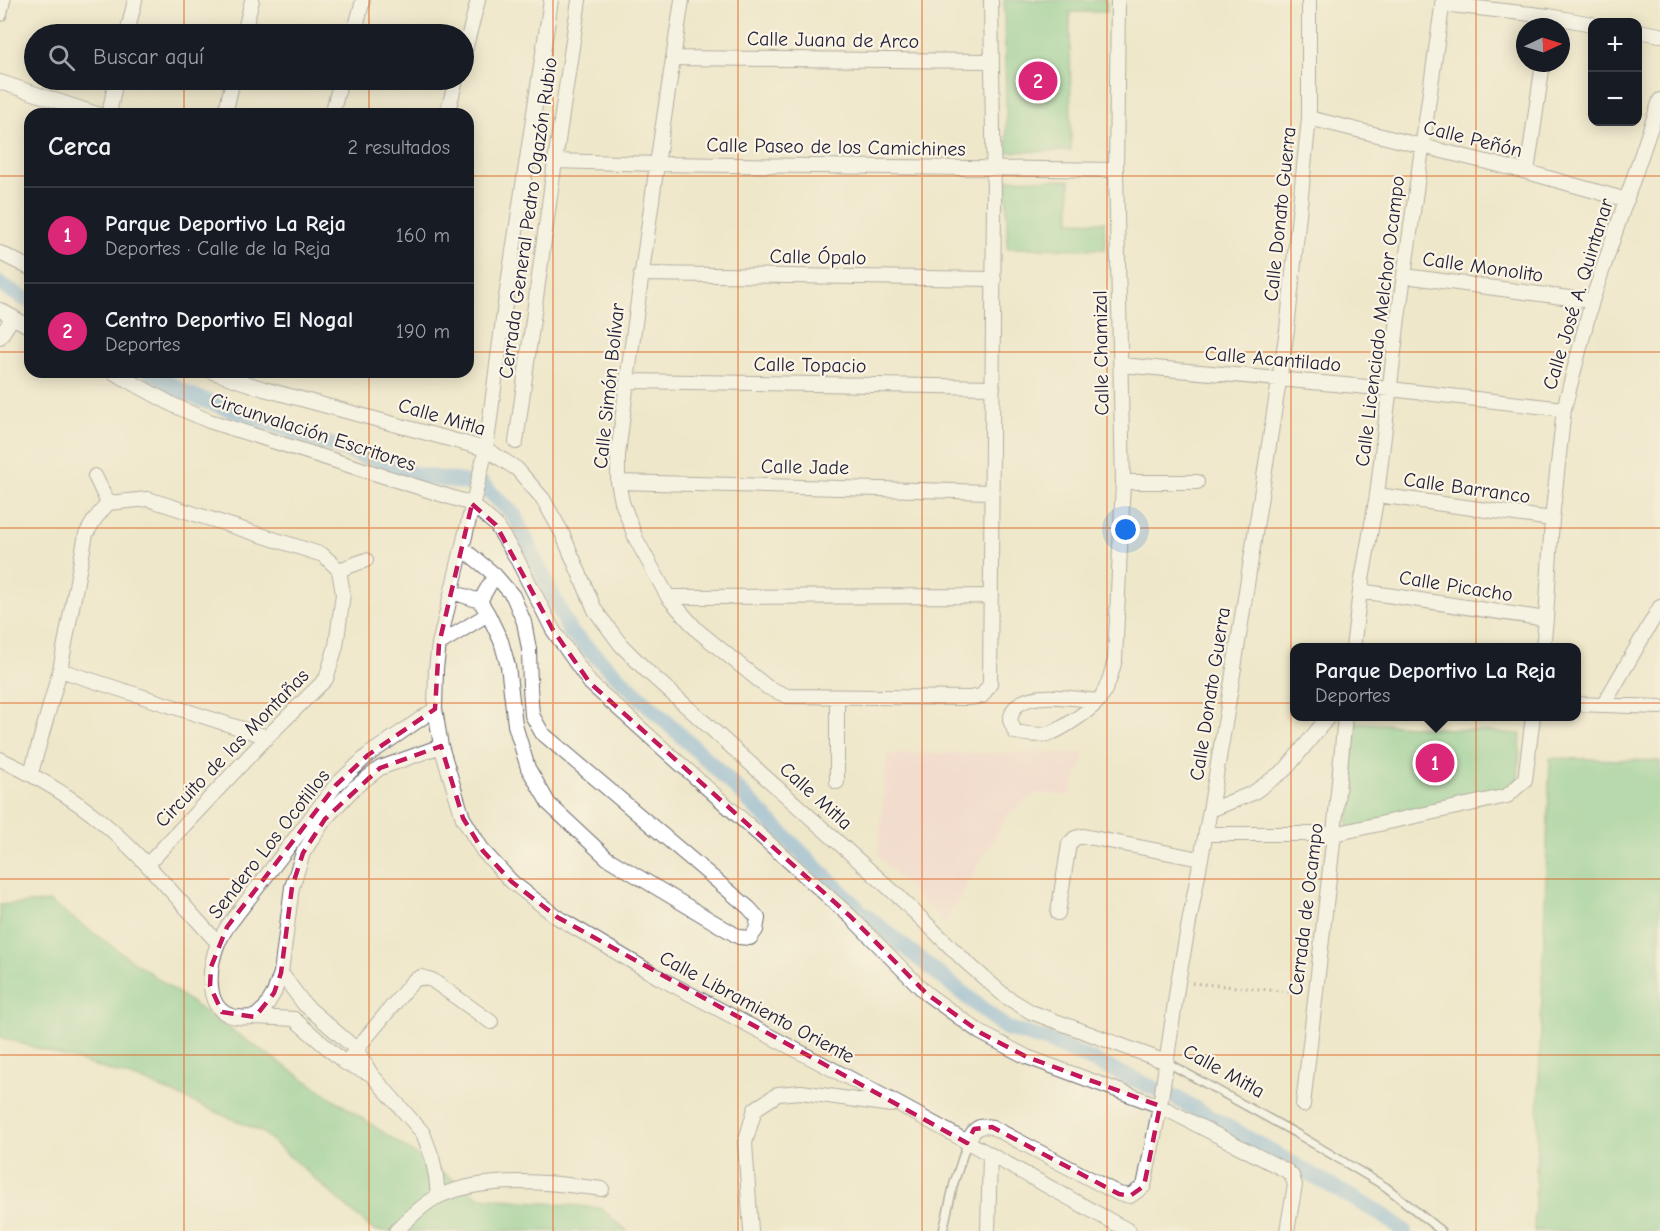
<!DOCTYPE html>
<html lang="es">
<head>
<meta charset="utf-8">
<style>
  :root { --surface:#171b24; --page:#242831; --text:#f1f3f6; --muted:#9ea1a6; --line:#363941; --accent:#db2777 }
  body { margin:0; font-family:"Comic Neue",sans-serif; background:var(--page); color:var(--text) }
  .controls { position:absolute; right:18px; top:18px; display:grid; overflow:hidden; border-radius:12px; box-shadow:0 3px 15px #0003 }
  .controls button { width:54px; height:54px; display:grid; place-items:center; padding:0; border:0; border-bottom:2px solid var(--line); background:var(--surface); color:var(--text); font:30px sans-serif }
  .compass { position:absolute; left:1516px; top:18px; width:54px; height:54px; border-radius:50%; background:var(--surface); box-shadow:0 3px 15px #0003; rotate:86deg }
  .you { position:absolute; left:1126px; top:530px; width:21px; height:21px; margin:-15px; border:4px solid #fff; border-radius:50%; background:#1a73e8; box-shadow:0 0 0 9px #1a73e833 }
  .badge { display:grid; place-items:center; width:39px; height:39px; border-radius:50%; background:var(--accent); color:#fff; font-size:20px; font-weight:700 }
  .pin { position:absolute; translate:-50% -50%; border:3px solid #fff; box-shadow:0 2px 6px #0006 }
  .popup { position:absolute; left:1290px; top:643px; width:291px; height:78px; box-sizing:border-box; display:grid; place-content:center; border-radius:12px; background:var(--surface); filter:drop-shadow(0 2px 4px #0005); font-size:20px; white-space:nowrap; color:var(--muted) }
  .popup b { font-size:22px; color:var(--text) }
  .popup::after { content:''; position:absolute; left:50%; top:100%; margin-left:-12px; border:12px solid transparent; border-top-color:var(--surface) }
  .list { margin:0; padding:0; list-style:none }
  h2 { display:flex; justify-content:space-between; align-items:center; height:78px; margin:0; padding:0 24px; font-size:26px }
  h2 small { font-size:20px; font-weight:400; color:var(--muted) }
  .list li { display:grid; grid-template-columns:39px 1fr auto; gap:18px; align-items:center; box-sizing:border-box; height:96px; padding:0 24px; border-top:2px solid var(--line) }
  .list b { display:block; font-size:22px; white-space:nowrap }
  .list p { margin:0; font-size:20px; white-space:nowrap; color:var(--muted) }
  .list em { font-size:20px; font-style:normal; color:var(--muted) }
  .icon { flex:none; width:33px; height:33px; fill:none; stroke:currentColor; stroke-width:2; stroke-linecap:round; stroke-linejoin:round }
  .map { position:relative; flex:none; width:1660px; height:1231px; overflow:hidden }
  .search { position:absolute; background:var(--surface); box-shadow:0 3px 15px #0003; left:24px; top:24px; width:450px; height:66px; display:flex; align-items:center; gap:15px; box-sizing:border-box; padding:0 21px; border-radius:33px; color:var(--muted); font-size:22px }
  .panel { position:absolute; background:var(--surface); box-shadow:0 3px 15px #0003; left:24px; top:108px; width:450px; height:270px; border-radius:18px }
  .map>svg:first-child { display:block }
  .built { fill:#f7cfd1 }
  .green { fill:#76c789; stroke:#4c7462; stroke-width:1.5 }
  .lines { fill:none; stroke-linecap:round; stroke-linejoin:round }
  .canal { stroke:#6ca7dc; stroke-width:16 }
  .lane-casing { stroke:#69676d; stroke-width:10 }
  .street-casing { stroke:#69676d; stroke-width:16 }
  .path { stroke:#69676d; stroke-width:3; stroke-dasharray:1.5 4.5; stroke-linecap:butt }
  .lane { stroke:#fff; stroke-width:7 }
  .street { stroke:#fff; stroke-width:14 }
  .marked { fill:none; stroke:#c2185b; stroke-width:4.5; stroke-dasharray:12 8; stroke-linejoin:round }
  .grid { fill:none; stroke:#de560e; stroke-width:1.5; stroke-opacity:0.55 }
  .labels { text-anchor:middle; dominant-baseline:central; stroke-width:4.5; stroke-linejoin:round; paint-order:stroke }
  .street-label { font-size:20px; fill:#22223b; stroke:#fcf5e5 }
</style>
</head>
<body>
<div class="map">
<svg width="1660" height="1231" viewBox="0 0 1660 1231">
  <rect width="100%" height="100%" fill="#fcf5e5"/>
  <filter id="ink" filterUnits="userSpaceOnUse"><feTurbulence type="fractalNoise" baseFrequency=".0167" numOctaves="2"/><feDisplacementMap in="SourceGraphic" scale="12" xChannelSelector="R" yChannelSelector="G"/><feConvolveMatrix kernelMatrix="1 2 1 2 8 2 1 2 1" color-interpolation-filters="sRGB"/></filter>
  <filter id="wash" filterUnits="userSpaceOnUse"><feTurbulence type="fractalNoise" baseFrequency=".008" numOctaves="4" result="noise"/><feDisplacementMap in="SourceGraphic" scale="24" xChannelSelector="R" yChannelSelector="G"/><feGaussianBlur stdDeviation="1.35" result="paint"/><feColorMatrix in="noise" values="0 0 0 0 0 0 0 0 0 0 0 0 0 0 0 0 0 1.4 0 .05"/><feComposite in="paint" operator="in"/></filter>
  <g filter="url(#wash)">
    <rect width="100%" height="100%" fill="#eee7ca"/>
    <!-- built -->
    <path class="built" d="M1085,752l-15,43 -35,-2 -27,22 -64,108 -66,-67 9,-102z"/>
    <!-- green -->
    <path class="green" d="M1004,0h103v12h-37l1,139 -64,1z
      M1007,179l63,1v41l34,1 1,27 -98,-1z
      M1355,722l166,12 -4,58 -170,44z
      M1550,758l110,3v470h-126z
      M50,902l159,113 270,182 121,11 27,23h-253l-112,-99 -115,-50 -147,-45v-132z"/>
    <g class="lines">
      <!-- canal -->
      <path class="canal" d="M0,284l30,18
        M150,372l37,22 229,81 67,10 31,30 56,117 150,140 141,140 145,116 43,13 129,58 205,116 21,16"/>
    </g>
  </g>
  <g filter="url(#ink)">
    <g class="lines">
      <!-- lane casing -->
      <g class="lane-casing">
        <path id="lane" d="M1166,1062l131,72 89,53 55,44
          M943,1231l11,-48 13,-40"/>
      </g>
      <!-- street casing -->
      <g class="street-casing">
        <path id="street" d="M551,0l-46,304 -19,145 -47,195 -3,25 -1,40 6,37 22,72 20,33 29,31 45,35 103,61 242,128 227,125
          M682,0l-25,164 -30,217 -9,74v27l4,20 14,37 32,58 29,33 70,57 20,9 183,2 12,-2 8,-12 4,-485 -3,-199
          M1442,4l107,12 43,8
          M0,14l3,-14
          M1638,31l22,4
          M127,34l8,-34
          M244,34l8,-34
          M354,34l9,-34
          M464,54l14,-54
          M673,58l319,3
          M0,82l97,32
          M109,114l7,-34
          M225,114l8,-34
          M332,114l9,-34
          M447,114l9,-34
          M1309,118l218,54 100,28
          M555,161l102,3 459,6
          M1527,172l16,-109
          M0,253l30,15
          M641,274l353,5
          M1405,276l187,25
          M0,310l30,17
          M0,337l13,-20
          M1121,365l269,24 174,20
          M113,372l62,34 34,15 263,83 24,21 20,32 37,73 37,53 260,233 77,78 54,39 46,24 133,49 127,65 5,5 3,9 -8,46
          M213,372l51,17 222,60 31,20 26,30 19,34 33,77 26,35 26,26 251,225 68,66 39,34 26,16 135,50
          M627,381l366,6
          M516,442l39,-281 24,-161
          M95,476l13,27
          M618,482l374,10
          M1123,482h74
          M1377,495l175,24
          M339,570l27,-10
          M1360,591l186,28
          M452,592l28,9 8,13 13,27 7,25 7,59 13,43 21,36 58,54 132,79 11,1 6,-8 2,-12 -9,-10 -207,-175 -10,-18 -2,-27 -1,-39 -5,-27 -11,-26 -18,-21 -33,-27
          M668,597l323,-1
          M480,601l15,-26
          M439,644l49,-30
          M1353,648l7,-57 17,-96 21,-177 45,-318
          M1543,648l3,-29 6,-100 12,-110 28,-108 68,-201
          M60,670l207,67
          M837,697v85
          M1098,701c-21,-2 -61,-10 -79,3 -6,4 -7,9 -9,16l5,12c11,2 22,4 33,2 12,-3 44,-25 51,-34 9,-12 12,-26 16,-40l8,-178 -7,-312 2,-170
          M1576,704l84,3
          M1604,704l56,-97
          M0,759c36,17 70,37 101,62 43,36 79,81 117,122
          M31,773l29,-103 26,-136 9,-15 13,-16 40,-4 175,56 16,15 4,24 -7,52 -10,33 -59,58 -120,128
          M1210,810l43,-17 33,-24 43,-53
          M1206,834h128l173,-38 18,-16 8,-64
          M1058,913l11,-69 6,-6 8,-2 117,23
          M281,973l23,31 53,46 14,24 52,59 9,24 4,19 2,21
          M255,1017l10,-9 9,-15 7,-20 11,-86 11,-34 22,-34 29,-31 26,-20 61,-22
          M351,1056l62,-75 8,-4 11,3 59,42
          M371,1074l-26,-11 -51,-44c-12,-1 -25,-1 -38,-2 -9,0 -18,2 -27,-2 -26,-10 -19,-52 -11,-72 3,-5 6,-11 9,-16l109,-142 32,-30 67,-46
          M1303,1105l31,-271 11,-118
          M967,1143c7,-13 9,-19 25,-16l127,67 11,2 14,-10 16,-80 18,-124 32,-172 18,-104 59,-376 22,-212v-118
          M396,1231c11,-11 29,-29 43,-35 50,-21 111,-14 163,-7
          M751,1231l-6,-88 10,-34 23,-15 23,-2 90,13
          M988,1231l2,-76"/>
      </g>
      <!-- path -->
      <path class="path" d="M1192,983l110,10"/>
      <!-- lane -->
      <use href="#lane" class="lane"/>
      <!-- street -->
      <use href="#street" class="street"/>
    </g>
  </g>
  <!-- marked area -->
  <path d="M0 0H1660V1231H0ZM472,504l24,21 57,105 37,53 260,233 77,78 54,39 46,24 133,49 -16,80 -14,10 -11,-2 -127,-67 -18,2 -7,14 -410,-226 -45,-35 -29,-31 -20,-33 -22,-72 -61,22 -55,51 -22,34 -11,34 -11,86 -7,20 -19,24 -33,-5 -12,-26 1,-19 16,-40 109,-142 32,-30 67,-46 4,-65z" fill="#eee7ca" fill-opacity=".55" fill-rule="evenodd"/>
  <path class="marked" d="M472,504l24,21 57,105 37,53 260,233 77,78 54,39 46,24 133,49 -16,80 -14,10 -11,-2 -127,-67 -18,2 -7,14 -410,-226 -45,-35 -29,-31 -20,-33 -22,-72 -61,22 -55,51 -22,34 -11,34 -11,86 -7,20 -19,24 -33,-5 -12,-26 1,-19 16,-40 109,-142 32,-30 67,-46 4,-65z"/>
  <!-- grid -->
  <path class="grid" d="M184,0v34M369,0v34M553,0v1231M738,0v1231M922,0v1231M1107,0v1231M1291,0v1231M1476,0v1231M184,80v34M369,80v34M0,176h30M468,176h1192M0,352h30M468,352h1192M184,372v859M369,372v859M0,528h1660M0,703h1660M0,879h1660M0,1055h1660"/>
  <g class="labels">
    <!-- street labels -->
    <g class="street-label">
      <text transform="translate(833 40) rotate(1)">Calle Juana de Arco</text>
      <text transform="translate(1473 139) rotate(14)">Calle Peñón</text>
      <text transform="translate(836 147) rotate(1)">Calle Paseo de los Camichines</text>
      <text transform="translate(1280 214) rotate(-84)">Calle Donato Guerra</text>
      <text transform="translate(528 218) rotate(-82)">Cerrada General Pedro Ogazón Rubio</text>
      <text transform="translate(818 257) rotate(1)">Calle Ópalo</text>
      <text transform="translate(1483 267) rotate(8)">Calle Monolito</text>
      <text transform="translate(1578 294) rotate(-73)">Calle José A. Quintanar</text>
      <text transform="translate(1380 321) rotate(-83)">Calle Licenciado Melchor Ocampo</text>
      <text transform="translate(1101 353) rotate(-91)">Calle Chamizal</text>
      <text transform="translate(1273 359) rotate(5)">Calle Acantilado</text>
      <text transform="translate(810 365) rotate(1)">Calle Topacio</text>
      <text transform="translate(609 386) rotate(-84)">Calle Simón Bolívar</text>
      <text transform="translate(442 417) rotate(16)">Calle Mitla</text>
      <text transform="translate(313 432) rotate(18)">Circunvalación Escritores</text>
      <text transform="translate(805 467) rotate(1)">Calle Jade</text>
      <text transform="translate(1467 488) rotate(8)">Calle Barranco</text>
      <text transform="translate(1456 586) rotate(9)">Calle Picacho</text>
      <text transform="translate(1210 694) rotate(-81)">Calle Donato Guerra</text>
      <text transform="translate(232 748) rotate(-46)">Circuito de las Montañas</text>
      <text transform="translate(816 796) rotate(42)">Calle Mitla</text>
      <text transform="translate(269 844) rotate(-52)">Sendero Los Ocotillos</text>
      <text transform="translate(1306 909) rotate(-83)">Cerrada de Ocampo</text>
      <text transform="translate(757 1007) rotate(28)">Calle Libramiento Oriente</text>
      <text transform="translate(1224 1071) rotate(29)">Calle Mitla</text>
    </g>
  </g>
</svg>
<div class="controls">
<button>+</button>
<button>−</button>
</div>
<svg class="compass" viewBox="-18 -18 36 36"><path d="M0-13l5 13h-10z" fill="#e53935"/><path d="M0 13l5-13h-10z" fill="#9ea1a6"/></svg>
<div class="you"></div>
<div class="pin badge" style="left:1435px;top:763px">1</div>
<div class="popup"><b>Parque Deportivo La Reja</b>Deportes</div>
<div class="pin badge" style="left:1038px;top:81px">2</div>
<div class="search"><svg class="icon" aria-label="search" viewBox="0 0 24 24"><circle cx="10" cy="10" r="6"/><path d="M15 15l6 6"/></svg>Buscar aquí</div>
<section class="panel">
<h2>Cerca<small>2 resultados</small></h2>
<ul class="list">
<li><span class="badge">1</span><div><b>Parque Deportivo La Reja</b><p>Deportes · Calle de la Reja</p></div><em>160 m</em></li>
<li><span class="badge">2</span><div><b>Centro Deportivo El Nogal</b><p>Deportes</p></div><em>190 m</em></li>
</ul>
</section>
</div>
</body>
</html>
